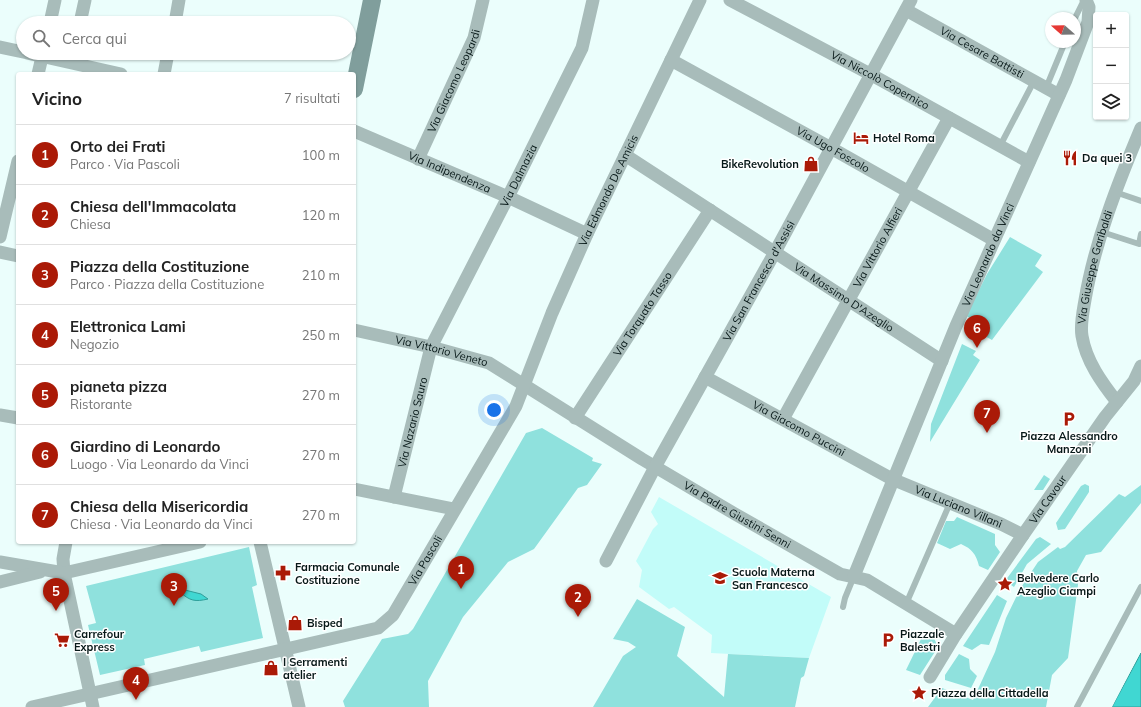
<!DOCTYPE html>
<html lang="it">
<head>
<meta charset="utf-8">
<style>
  :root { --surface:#fff; --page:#f6f6f6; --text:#222; --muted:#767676; --line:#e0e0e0; --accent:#aa1a07 }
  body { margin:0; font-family:Mulish,sans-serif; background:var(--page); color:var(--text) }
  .controls { position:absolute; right:12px; top:12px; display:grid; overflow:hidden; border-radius:4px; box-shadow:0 1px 3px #0004 }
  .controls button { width:36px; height:36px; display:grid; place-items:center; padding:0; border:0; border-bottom:1px solid var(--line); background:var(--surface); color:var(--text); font:20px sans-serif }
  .compass { position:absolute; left:1045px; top:12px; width:36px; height:36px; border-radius:50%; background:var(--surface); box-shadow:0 1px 3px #0004; rotate:290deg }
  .you { position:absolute; left:494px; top:410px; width:14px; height:14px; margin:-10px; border:3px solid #fff; border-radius:50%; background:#1a73e8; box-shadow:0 0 0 6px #1a73e833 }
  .badge { display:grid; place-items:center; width:26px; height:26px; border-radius:50%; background:var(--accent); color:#fff; font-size:13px; font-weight:700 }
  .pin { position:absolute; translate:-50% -33px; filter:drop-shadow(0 1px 2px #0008) }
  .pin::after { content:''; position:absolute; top:21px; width:14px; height:12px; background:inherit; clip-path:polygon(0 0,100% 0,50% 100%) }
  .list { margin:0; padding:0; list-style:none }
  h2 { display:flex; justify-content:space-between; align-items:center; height:52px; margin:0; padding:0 16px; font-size:17px }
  h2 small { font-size:13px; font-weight:400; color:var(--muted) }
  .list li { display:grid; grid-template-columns:26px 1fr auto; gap:12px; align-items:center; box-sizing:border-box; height:60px; padding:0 16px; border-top:1px solid var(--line) }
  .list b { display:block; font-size:15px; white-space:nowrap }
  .list p { margin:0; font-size:13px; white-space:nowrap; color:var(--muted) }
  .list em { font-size:13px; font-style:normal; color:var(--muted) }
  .icon { flex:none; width:22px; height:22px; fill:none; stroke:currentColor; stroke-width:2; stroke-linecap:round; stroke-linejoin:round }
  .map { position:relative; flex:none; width:1141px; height:707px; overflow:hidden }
  .search { position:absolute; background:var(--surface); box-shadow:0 1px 3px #0004; left:16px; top:16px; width:340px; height:44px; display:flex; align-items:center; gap:10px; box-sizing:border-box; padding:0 14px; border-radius:22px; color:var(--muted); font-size:15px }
  .panel { position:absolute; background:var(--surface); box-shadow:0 1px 3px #0004; left:16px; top:72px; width:340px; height:472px; border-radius:4px }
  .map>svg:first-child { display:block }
  .built { fill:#c2fcf9 }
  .green { fill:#8fe1dd }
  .water { fill:#40d7d2; stroke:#2f9e9a }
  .pier { fill:#ebfefc }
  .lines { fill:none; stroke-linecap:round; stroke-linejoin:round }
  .lane { stroke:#a8bcba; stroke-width:6 }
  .street { stroke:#a8bcba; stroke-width:13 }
  .secondary { stroke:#809e9c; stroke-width:18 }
  .labels { text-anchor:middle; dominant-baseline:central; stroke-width:3; stroke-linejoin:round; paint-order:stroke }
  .street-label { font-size:11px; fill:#071818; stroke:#fff }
  .poi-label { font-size:11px; font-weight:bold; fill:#071818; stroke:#fff; text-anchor:start }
</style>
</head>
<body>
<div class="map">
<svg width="1141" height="707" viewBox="0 0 1141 707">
  <rect width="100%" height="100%" fill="#ebfefc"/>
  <!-- built -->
  <path class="built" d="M659,497l172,100 -22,61 -98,-5 1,-18 -38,-28 -5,2 -30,-22 3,-17 -6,-9 17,-32 5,-5 -7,-12z"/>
  <!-- green -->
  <path class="green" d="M1010,237l32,18 -7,11 8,6 -51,68 -22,-12 3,-9 -7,-3 21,-42z
    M962,344l14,7 -3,4 7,5 -50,82 1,-18z
    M542,428l51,30 -1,3 10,3 -15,21 -9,3 -44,61 -26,13 -45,55 -35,64 1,26h-84l-2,-6 39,-62 26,-5 5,-5 113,-196z
    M1044,475l6,4 -7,11h-9z
    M1085,484l4,2v6l-24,37 -7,1 -2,-7 25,-37z
    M1141,485v18l-40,49 -15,3 -9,16 1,14 -10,73 -16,17 -6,32h-118l14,-19 31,12 22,-48 11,-34 14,-29 18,-27 20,-15 2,2 5,-2 54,-53 6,3z
    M957,517l38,17v11l5,7 -12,18 -9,-4c-3,-12 -7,-17 -18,-22l-11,5 -13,-6 9,-22h8z
    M1040,537l11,7 -24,20 -13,23 -9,-6 31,-42z
    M249,547l8,38 -5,2 11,51 -62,14 -2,-6 -55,13 1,6 -45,10 -12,-50 8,-2 -10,-37z
    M997,595l10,6 -18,44 -8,-1 -9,6 -9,-4z
    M637,599l48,28 -8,29 47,41 4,-43 81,4 -5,18 -3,2 -6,29h-202l30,-51 13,-9 -8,-5 -15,-3z
    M926,633l8,5 4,9 -18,28 -14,-5 16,-33z
    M959,654l10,5 1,10 7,7 -6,12 -26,-8v-5z"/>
  <!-- water -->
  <path class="water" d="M185,590l16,4 7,5c-13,3 -18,2 -28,-7z
    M1141,653v54h-29z"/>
  <!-- pier -->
  <path class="pier" d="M1141,651l-29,56h-2l10,-20z"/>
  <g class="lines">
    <!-- lane -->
    <path class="lane" d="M1075,18l9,-18
      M1046,88l19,-46
      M1000,146l34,-65
      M1115,192l26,9
      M1102,232l37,12 2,-10
      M906,604l44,-101
      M843,607l2,-9 9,-22
      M1077,707l64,-120"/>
    <!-- street -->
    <g class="street">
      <path id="s1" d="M730,0l140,74 159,88"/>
      <path id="s2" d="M906,10l153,85"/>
      <path d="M50,23l5,-23"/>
      <path d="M80,23l5,-23"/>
      <path d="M175,23l4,-23"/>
      <path d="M0,47l23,5"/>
      <path d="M27,53l94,21"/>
      <path id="s3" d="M671,60l160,88 163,92"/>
      <path d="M38,74l5,-21"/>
      <path d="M164,74l4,-21"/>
      <path id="s4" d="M354,131l154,66 79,37"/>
      <path id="s5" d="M625,155l317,206"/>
      <path id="s6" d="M418,159l56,-121 9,-38"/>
      <path d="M0,237l18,-76"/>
      <path d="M0,252l18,4"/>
      <path id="s7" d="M354,330l77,17 58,16 153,96 93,55 105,60 27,6 89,54"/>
      <path id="s8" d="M705,377l187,102 109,45 22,11"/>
      <path id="s9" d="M1117,402c-15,-19 -31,-41 -35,-66 -2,-11 1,-24 3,-36 10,-59 33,-117 56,-172"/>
      <path d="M0,415l18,3"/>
      <path id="s10" d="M575,418l135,-208"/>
      <path id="s11" d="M783,419l166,-301"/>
      <path d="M354,489l100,20"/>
      <path id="s12" d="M394,497l37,-150 77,-150 74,-149 11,-48"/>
      <path d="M66,542l-3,17 1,14 29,134"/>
      <path d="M260,542l39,165"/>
      <path id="s13" d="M606,561l49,-94 120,-215 136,-252"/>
      <path d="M0,562l64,11 136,-31"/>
      <path id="s14" d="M854,576l102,-250 110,-246 22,-58 1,-15 -3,-7"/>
      <path d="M0,582l40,-10"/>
      <path id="s15" d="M930,677l26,-43 67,-99 82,-118 29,-36 7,-15"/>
      <path id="s16" d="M32,707l346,-79 15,-13 123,-209 36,-93 35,-79 113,-234"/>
    </g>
    <!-- secondary -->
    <path class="secondary" d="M354,89l18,-89"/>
  </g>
  <!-- icons -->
  <defs>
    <g id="hotel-bare" transform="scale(1.2)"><path d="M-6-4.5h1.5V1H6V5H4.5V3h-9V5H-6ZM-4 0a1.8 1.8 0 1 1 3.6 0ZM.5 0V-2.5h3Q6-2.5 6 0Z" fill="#aa1a07" stroke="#fff" stroke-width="2.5" paint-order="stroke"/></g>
    <g id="restaurant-bare" transform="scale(1.2)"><path d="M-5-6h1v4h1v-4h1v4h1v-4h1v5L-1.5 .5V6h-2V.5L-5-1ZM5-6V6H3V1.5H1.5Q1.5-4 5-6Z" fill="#aa1a07" stroke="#fff" stroke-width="2.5" paint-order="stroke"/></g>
    <g id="shop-bare" transform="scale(1.2)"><path d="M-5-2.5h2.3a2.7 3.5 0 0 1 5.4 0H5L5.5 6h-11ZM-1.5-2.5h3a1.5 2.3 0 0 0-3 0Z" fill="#aa1a07" stroke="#fff" stroke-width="2.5" paint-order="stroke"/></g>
    <g id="parking-bare" transform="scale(1.2)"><path d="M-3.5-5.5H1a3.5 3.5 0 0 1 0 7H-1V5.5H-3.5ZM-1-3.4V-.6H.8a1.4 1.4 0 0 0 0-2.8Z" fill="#aa1a07" stroke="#fff" stroke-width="2.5" paint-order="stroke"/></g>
    <g id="pharmacy-bare" transform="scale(1.2)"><path d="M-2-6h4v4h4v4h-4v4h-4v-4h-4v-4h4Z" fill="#aa1a07" stroke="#fff" stroke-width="2.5" paint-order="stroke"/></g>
    <g id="school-bare" transform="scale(1.2)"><path d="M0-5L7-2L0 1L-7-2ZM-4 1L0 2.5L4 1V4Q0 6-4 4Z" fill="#aa1a07" stroke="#fff" stroke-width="2.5" paint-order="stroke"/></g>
    <g id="sight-bare" transform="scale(1.2)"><path d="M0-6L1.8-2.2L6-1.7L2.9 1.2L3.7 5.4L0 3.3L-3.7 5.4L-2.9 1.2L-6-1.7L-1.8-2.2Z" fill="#aa1a07" stroke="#fff" stroke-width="2.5" paint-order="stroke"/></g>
    <g id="supermarket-bare" transform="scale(1.2)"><path d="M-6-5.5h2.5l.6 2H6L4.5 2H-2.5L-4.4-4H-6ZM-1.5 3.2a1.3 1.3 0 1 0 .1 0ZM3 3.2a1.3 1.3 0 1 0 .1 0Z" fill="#aa1a07" stroke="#fff" stroke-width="2.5" paint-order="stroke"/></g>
  </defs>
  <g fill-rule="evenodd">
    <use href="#hotel-bare" x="861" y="138"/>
    <use href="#restaurant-bare" x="1070" y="158"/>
    <use href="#shop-bare" x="811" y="164"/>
    <use href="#parking-bare" x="1069" y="419"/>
    <use href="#pharmacy-bare" x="283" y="573"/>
    <use href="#school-bare" x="720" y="578"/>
    <use href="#sight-bare" x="1005" y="584"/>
    <use href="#shop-bare" x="295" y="623"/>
    <use href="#supermarket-bare" x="62" y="640"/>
    <use href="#parking-bare" x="888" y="640"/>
    <use href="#shop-bare" x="271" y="668"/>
    <use href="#sight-bare" x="919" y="693"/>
  </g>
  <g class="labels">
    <!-- street labels -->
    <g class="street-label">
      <text stroke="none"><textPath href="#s2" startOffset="87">Via Cesare Battisti</textPath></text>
      <text stroke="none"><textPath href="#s6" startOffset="86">Via Giacomo Leopardi</textPath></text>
      <text stroke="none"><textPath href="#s1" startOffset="170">Via Niccolò Copernico</textPath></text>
      <text stroke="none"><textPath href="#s3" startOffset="185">Via Ugo Foscolo</textPath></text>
      <text stroke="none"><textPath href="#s4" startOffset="104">Via Indipendenza</textPath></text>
      <text stroke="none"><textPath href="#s12" startOffset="347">Via Dalmazia</textPath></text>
      <text stroke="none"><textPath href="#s16" startOffset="852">Via Edmondo De Amicis</textPath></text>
      <text stroke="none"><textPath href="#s11" startOffset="196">Via Vittorio Alfieri</textPath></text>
      <text stroke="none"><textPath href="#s14" startOffset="348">Via Leonardo da Vinci</textPath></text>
      <text stroke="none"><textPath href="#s9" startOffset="146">Via Giuseppe Garibaldi</textPath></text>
      <text stroke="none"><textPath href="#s13" startOffset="319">Via San Francesco d'Assisi</textPath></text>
      <text stroke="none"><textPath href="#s5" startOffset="261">Via Massimo D'Azeglio</textPath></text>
      <text stroke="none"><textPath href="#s10" startOffset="124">Via Torquato Tasso</textPath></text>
      <text stroke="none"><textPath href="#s7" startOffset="90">Via Vittorio Veneto</textPath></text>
      <text stroke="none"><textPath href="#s12" startOffset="77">Via Nazario Sauro</textPath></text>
      <text stroke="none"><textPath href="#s8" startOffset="107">Via Giacomo Puccini</textPath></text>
      <text stroke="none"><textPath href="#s15" startOffset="213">Via Cavour</textPath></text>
      <text stroke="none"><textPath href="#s8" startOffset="285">Via Luciano Villani</textPath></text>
      <text stroke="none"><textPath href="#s7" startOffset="430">Via Padre Giustini Senni</textPath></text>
      <text stroke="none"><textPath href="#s16" startOffset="438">Via Pascoli</textPath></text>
    </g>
    <!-- poi labels -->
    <g class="poi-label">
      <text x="873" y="138">Hotel Roma</text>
      <text x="1082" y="158">Da quei 3</text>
      <text x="799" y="164" text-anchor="end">BikeRevolution</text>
      <text x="1069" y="436" text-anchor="middle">Piazza Alessandro<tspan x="1069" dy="13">Manzoni</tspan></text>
      <text x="295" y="567">Farmacia Comunale<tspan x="295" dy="13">Costituzione</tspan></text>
      <text x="732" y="572">Scuola Materna<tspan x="732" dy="13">San Francesco</tspan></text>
      <text x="1017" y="578">Belvedere Carlo<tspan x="1017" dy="13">Azeglio Ciampi</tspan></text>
      <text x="307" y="623">Bisped</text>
      <text x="74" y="634">Carrefour<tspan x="74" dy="13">Express</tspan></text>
      <text x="900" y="634">Piazzale<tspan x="900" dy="13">Balestri</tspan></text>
      <text x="283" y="662">I Serramenti<tspan x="283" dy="13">atelier</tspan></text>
      <text x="931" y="693">Piazza della Cittadella</text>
    </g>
  </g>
</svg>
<div class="controls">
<button>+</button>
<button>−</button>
<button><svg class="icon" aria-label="layers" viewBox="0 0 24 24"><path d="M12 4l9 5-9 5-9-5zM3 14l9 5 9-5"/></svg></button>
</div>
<svg class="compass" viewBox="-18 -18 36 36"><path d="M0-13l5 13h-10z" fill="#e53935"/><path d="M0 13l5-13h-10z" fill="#767676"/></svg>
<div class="you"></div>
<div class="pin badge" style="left:461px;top:589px">1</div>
<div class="pin badge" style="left:578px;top:617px">2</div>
<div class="pin badge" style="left:174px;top:606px">3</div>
<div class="pin badge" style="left:136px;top:700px">4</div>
<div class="pin badge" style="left:56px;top:611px">5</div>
<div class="pin badge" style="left:977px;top:348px">6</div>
<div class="pin badge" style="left:987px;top:433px">7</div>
<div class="search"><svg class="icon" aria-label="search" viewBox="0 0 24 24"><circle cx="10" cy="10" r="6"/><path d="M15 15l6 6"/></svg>Cerca qui</div>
<section class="panel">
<h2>Vicino<small>7 risultati</small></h2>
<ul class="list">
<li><span class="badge">1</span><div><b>Orto dei Frati</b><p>Parco · Via Pascoli</p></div><em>100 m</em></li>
<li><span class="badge">2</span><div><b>Chiesa dell'Immacolata</b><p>Chiesa</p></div><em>120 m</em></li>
<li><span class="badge">3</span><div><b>Piazza della Costituzione</b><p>Parco · Piazza della Costituzione</p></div><em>210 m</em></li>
<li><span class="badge">4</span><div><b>Elettronica Lami</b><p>Negozio</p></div><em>250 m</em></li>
<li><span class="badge">5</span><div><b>pianeta pizza</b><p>Ristorante</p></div><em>270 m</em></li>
<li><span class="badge">6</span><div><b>Giardino di Leonardo</b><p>Luogo · Via Leonardo da Vinci</p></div><em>270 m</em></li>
<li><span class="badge">7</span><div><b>Chiesa della Misericordia</b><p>Chiesa · Via Leonardo da Vinci</p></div><em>270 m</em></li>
</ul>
</section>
</div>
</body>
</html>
